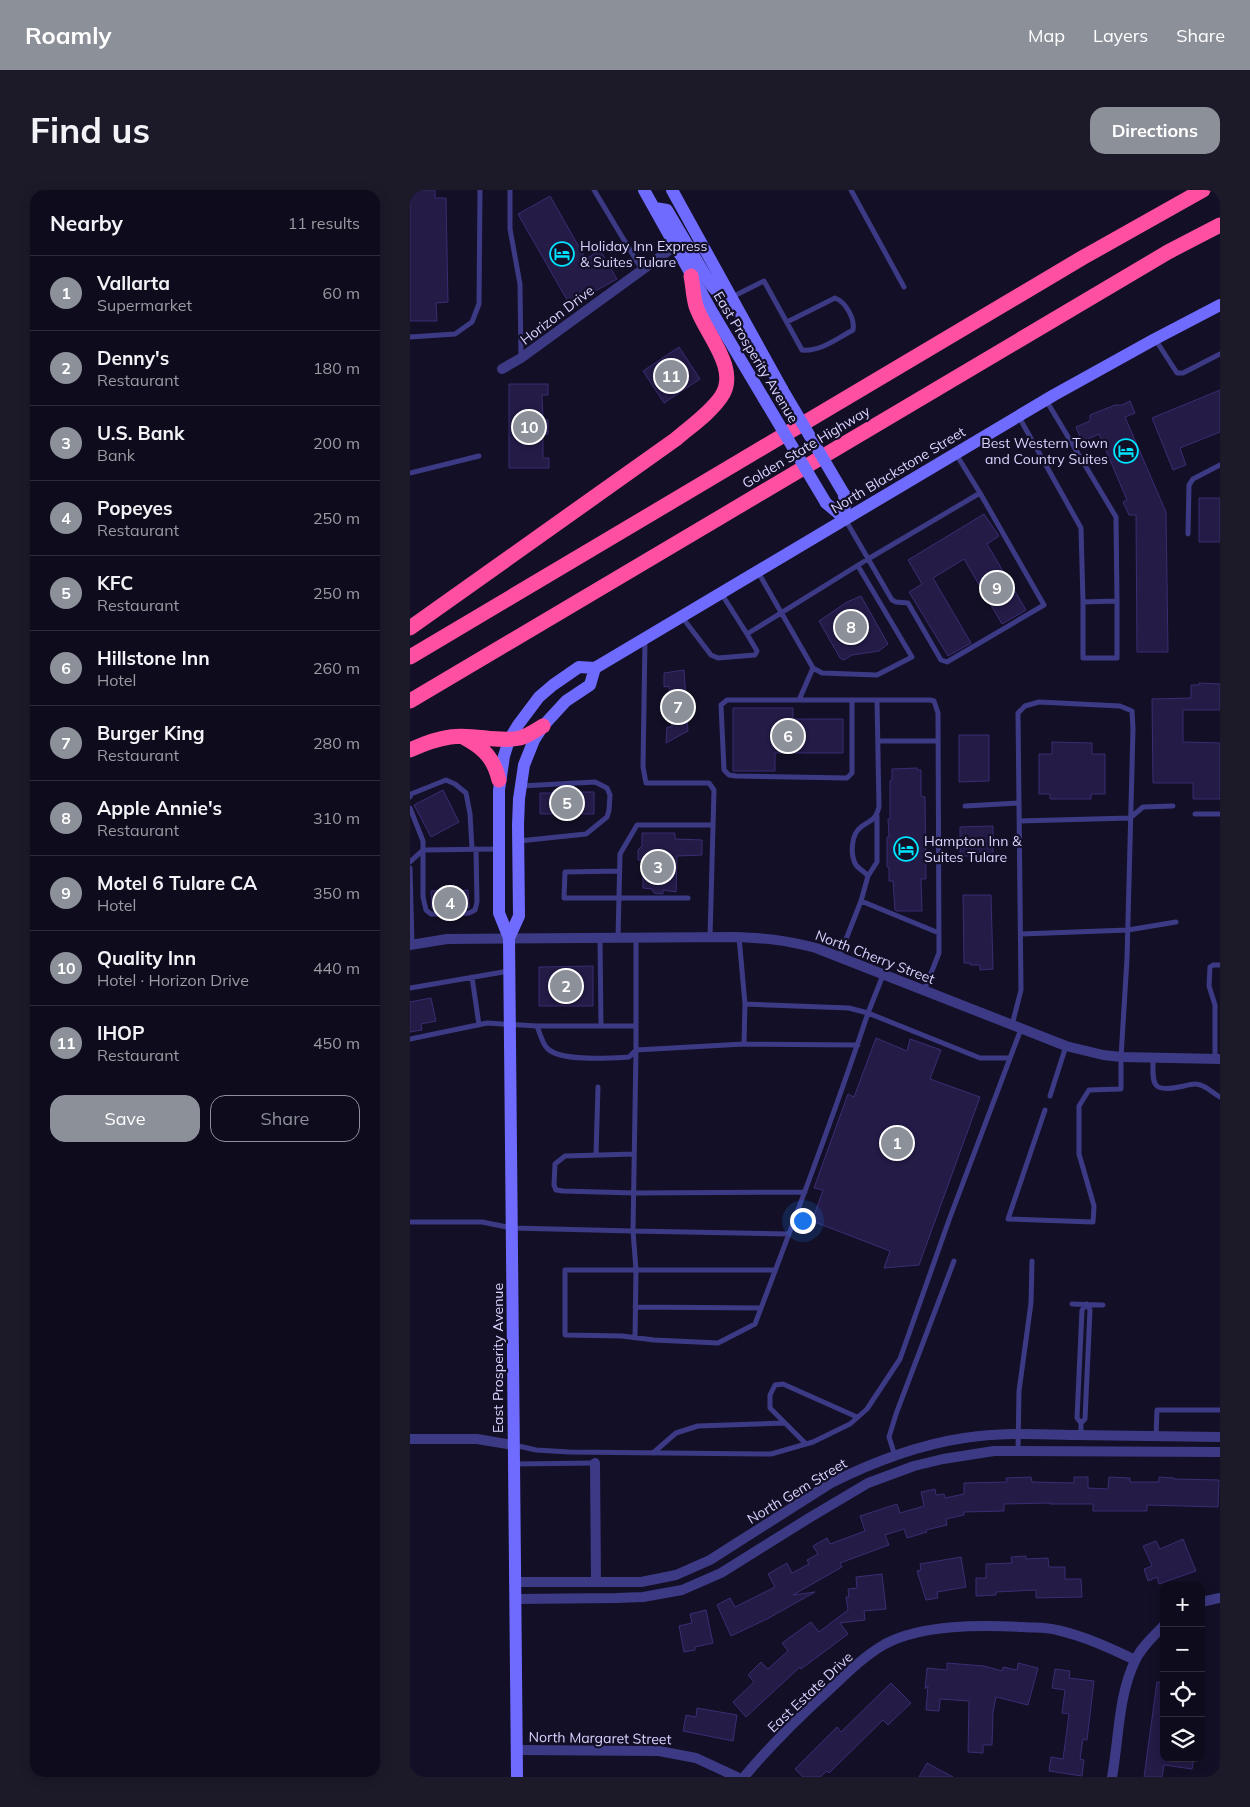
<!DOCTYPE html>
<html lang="en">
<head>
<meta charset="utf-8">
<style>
  :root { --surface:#0e0b1c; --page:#1c1929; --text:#f1f3f6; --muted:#9b9ba3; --line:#2e2b3b; --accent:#8c9099 }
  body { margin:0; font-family:Mulish,sans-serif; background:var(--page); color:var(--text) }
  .controls { position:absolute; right:15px; bottom:15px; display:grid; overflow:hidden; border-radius:10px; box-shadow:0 2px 12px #0003 }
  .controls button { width:45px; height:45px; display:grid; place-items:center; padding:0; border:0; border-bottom:1px solid var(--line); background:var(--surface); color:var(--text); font:25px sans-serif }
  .you { position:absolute; left:392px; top:1030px; width:18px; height:18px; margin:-12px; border:4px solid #fff; border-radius:50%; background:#1a73e8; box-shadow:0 0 0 8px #1a73e833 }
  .badge { display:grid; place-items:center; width:32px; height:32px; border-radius:50%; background:var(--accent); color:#fff; font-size:16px; font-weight:700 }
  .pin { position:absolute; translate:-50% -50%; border:2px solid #fff; box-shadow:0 1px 5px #0006 }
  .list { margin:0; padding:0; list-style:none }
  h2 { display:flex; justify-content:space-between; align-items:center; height:65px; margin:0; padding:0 20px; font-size:21px }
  h2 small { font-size:16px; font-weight:400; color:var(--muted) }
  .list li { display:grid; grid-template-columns:32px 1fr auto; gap:15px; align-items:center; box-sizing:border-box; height:75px; padding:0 20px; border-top:1px solid var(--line) }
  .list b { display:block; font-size:19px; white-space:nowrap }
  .list p { margin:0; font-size:16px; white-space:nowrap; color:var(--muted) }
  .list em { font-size:16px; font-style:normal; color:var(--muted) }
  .actions { display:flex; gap:10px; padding:15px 20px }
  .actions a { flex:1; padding:11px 0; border:1px solid var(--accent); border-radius:15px; text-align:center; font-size:18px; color:var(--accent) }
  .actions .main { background:var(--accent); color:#fff }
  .icon { flex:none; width:28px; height:28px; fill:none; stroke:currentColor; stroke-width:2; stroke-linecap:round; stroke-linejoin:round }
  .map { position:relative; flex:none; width:810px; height:1587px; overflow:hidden; border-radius:15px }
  header { display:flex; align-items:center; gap:30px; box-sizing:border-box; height:70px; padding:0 25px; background:var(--accent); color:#fff }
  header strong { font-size:24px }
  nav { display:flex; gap:28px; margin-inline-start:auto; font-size:18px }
  .intro { display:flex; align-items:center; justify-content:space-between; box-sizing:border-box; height:120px; padding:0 30px }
  h1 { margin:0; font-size:35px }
  .button { padding:12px 22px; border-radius:15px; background:var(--accent); color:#fff; font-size:18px; font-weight:700 }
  main { display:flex; gap:30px; padding:0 30px }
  aside { flex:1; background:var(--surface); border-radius:15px; box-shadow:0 2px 12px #0003 }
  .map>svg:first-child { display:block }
  .building { fill:#241b47; stroke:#3b2d73 }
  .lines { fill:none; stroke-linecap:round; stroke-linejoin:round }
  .lane { stroke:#3d3a85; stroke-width:5 }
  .street { stroke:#3d3a85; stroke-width:10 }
  .secondary { stroke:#6f6bff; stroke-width:12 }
  .highway { stroke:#ff4fa3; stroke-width:15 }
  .secondary-bridge { stroke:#6f6bff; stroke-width:12 }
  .labels { text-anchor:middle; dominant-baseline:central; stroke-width:4.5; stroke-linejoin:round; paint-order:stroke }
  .poi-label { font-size:14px; fill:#d9d4ff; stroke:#130f26; text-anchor:start }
  .street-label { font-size:14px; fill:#d9d4ff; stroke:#130f26 }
</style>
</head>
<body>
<header>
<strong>Roamly</strong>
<nav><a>Map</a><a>Layers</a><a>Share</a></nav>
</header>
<div class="intro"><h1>Find us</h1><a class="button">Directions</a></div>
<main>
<aside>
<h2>Nearby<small>11 results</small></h2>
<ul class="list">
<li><span class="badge">1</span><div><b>Vallarta</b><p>Supermarket</p></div><em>60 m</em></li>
<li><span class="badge">2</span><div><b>Denny's</b><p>Restaurant</p></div><em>180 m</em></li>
<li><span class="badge">3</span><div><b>U.S. Bank</b><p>Bank</p></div><em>200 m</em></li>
<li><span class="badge">4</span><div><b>Popeyes</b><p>Restaurant</p></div><em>250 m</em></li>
<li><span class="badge">5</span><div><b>KFC</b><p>Restaurant</p></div><em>250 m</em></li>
<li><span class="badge">6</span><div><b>Hillstone Inn</b><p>Hotel</p></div><em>260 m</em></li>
<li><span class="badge">7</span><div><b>Burger King</b><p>Restaurant</p></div><em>280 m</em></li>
<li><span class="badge">8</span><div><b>Apple Annie's</b><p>Restaurant</p></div><em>310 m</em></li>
<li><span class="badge">9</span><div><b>Motel 6 Tulare CA</b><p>Hotel</p></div><em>350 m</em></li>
<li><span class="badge">10</span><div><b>Quality Inn</b><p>Hotel · Horizon Drive</p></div><em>440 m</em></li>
<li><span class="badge">11</span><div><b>IHOP</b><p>Restaurant</p></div><em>450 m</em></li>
</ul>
<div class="actions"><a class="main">Save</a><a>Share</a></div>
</aside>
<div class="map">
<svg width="810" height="1587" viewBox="0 0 810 1587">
  <rect width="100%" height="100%" fill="#130f26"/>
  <!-- building -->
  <path class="building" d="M0,0h25v8h11l2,104 -12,1 1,18h-27z
    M140,6l36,63 14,-9 17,29 -47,26 -52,-91z
    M269,157l21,32 -36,24 -21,-32z
    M99,194h39v11h-6l1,25h5v14h-5v24h6v10h-40z
    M810,200v42l-40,16 6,17 -13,5 -21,-52z
    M720,211l5,12 -10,4 41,95 2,140h-31l-1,-137h-7l-6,-13 4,-2 -28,-66 -17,8 -6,-15 14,-6v-6l25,-10h7z
    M789,308h21v44h-21z
    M574,324l15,22 -12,8 39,66 -24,14 -38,-65 -31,19 38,65 -23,13 -39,-64 13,-8 -14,-24z
    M451,406l27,48 -9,7 -27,4 -8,5 -4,-2 -21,-37 28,-19z
    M274,480l4,61 -22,12 1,-16h5l-3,-41 -5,1v-14z
    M789,493l21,1v26h-37v32l37,1v56h-27v-16h-40l-1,-84 39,-1v-13h8z
    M323,518h60v11h50v34h-68v18h-42z
    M549,545h30v46l-30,1z
    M642,552l40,1v11h13v40h-14v5h-41v-5h-11v-40h13z
    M507,578v2h4v26l4,1 1,82h-5l1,32h-25l-2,-1 -2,-29h-4v-14h-2v-30h2l-1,-18h2v-38l2,-1v-11z
    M33,600l16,32 -28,15 -17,-32z
    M143,600h15v2h26v22h-54v-21h13z
    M583,636v30h-33v-29z
    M232,643h33v6l27,1v15l-25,1 -1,36 -13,-2v4l-9,-1 -2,-4 -9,-1v-27l-5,-1v-10l4,-4z
    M48,699v2l10,-1 1,18 -37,1 -1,-18z
    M553,705h28l2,74 -13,1v-5h-10v-2h-6z
    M183,776v40h-54v-39z
    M21,808l5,23 -15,3 1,6 -12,2v-30z
    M466,848l31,13 3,-12 31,11 -11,29 50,18 -61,168 -35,3 6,-17 -78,-30 11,-31 -9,-2 34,-94 6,3z
    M621,1287l1,5 42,1v-6h14v11l20,1 1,-12 21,1v4h29v-5l15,1v1l45,1 -1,27 -71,-2v6h-54v-7h-43v-1l-46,1v7l-40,1v3l-18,4 1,6 -21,5 1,2 -20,6 -3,-9 -19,6 4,10 -49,18 2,4 -49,28 22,-3 -48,27 -36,17 -14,-31 13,-7 5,9 40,-20 -7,-13 19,-11 5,10 17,-9 -2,-4 11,-6 -5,-8 14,-8 3,6 35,-13 -5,-15 37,-12 3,9 24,-7 -3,-14 14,-3 1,6 8,-1 1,4 19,-4v-11l43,-1 -1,-4z
    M773,1349l13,32 -37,13 -2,-7 -9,4 -4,-12 8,-3 -9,-20 13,-5 4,8z
    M616,1366v3l22,-1 1,9h16v12h16l1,18 -46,1v-8l-40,2v3l-20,1v-18h10v-14l26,-1 -1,-6z
    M551,1367l5,30 -29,5 1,6 -12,2 -9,-29 4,-1 -1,-6z
    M472,1384l4,35 -22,2 1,9 -25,3 8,11 -47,35 -1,-2 -54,50 -13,-15 21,-20 -6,-7 13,-13 7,7 20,-18 -6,-8 29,-21 8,10 29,-22 -2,-13h3l-1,-8 9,-1 -1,-11z
    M296,1420l7,33 -18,4v3l-11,2 -5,-26 13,-3 -2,-9z
    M537,1473l37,3 18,5 1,-4 14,3 1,-7 20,5 -10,37 -32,-8 -3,15 -1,33h-9v8l-15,-1 1,-51 -29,-2 -1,12 -13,-1 2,-24 -3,3 2,-21 20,2z
    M645,1479l15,2 -1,7 25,3 -7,59 -4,-1 -3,20 4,1 -2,16 -33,-5 2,-14 12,2 6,-45 -7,-1 3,-23 -13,-2z
    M747,1492l7,1v75h30l-2,11 -28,-4 -2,12h-18z
    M481,1493l20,20 -23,22 -5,-5 -54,53 -2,-2 -7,6h-17l-8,-8 42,-42 4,5z
    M287,1518l40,7 -4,26 -50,-10 3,-16 10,2z
    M517,1573l26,14h-34z"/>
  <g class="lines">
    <!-- lane -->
    <path class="lane" d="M100,0v39l10,55 1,74
      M184,0l48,80
      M441,0l53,97
      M322,107l32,-16 38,69c18,2 36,-12 51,-20 2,-11 -7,-28 -18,-32l-48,24
      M0,147l45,-3 17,-12 7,-18 1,-114
      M745,149l22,34h6l37,-19
      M609,227l62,111 2,74 34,-1 -1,-84 -70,-117
      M0,283l69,-17
      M435,329l47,81 4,2 12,1 33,57 6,2 97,-57 -64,-112
      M778,344l1,-49 4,-6 27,-14
      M348,382l55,96 9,5 55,2 35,-18 -54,-91
      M311,403l26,41 121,-75 112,-66 -24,-39
      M673,412v56h34v-57
      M272,427l29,38 7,3 37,-3 2,-4 -10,-17
      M235,450l-2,127 3,16h63l5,7 -4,147
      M403,478l-14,32h-72l-6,5 3,65 5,5 7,1 111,2 5,-5v-73h78l4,1 4,12 1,240 -15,38
      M389,510h53
      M468,551h60
      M0,607l1,-3 35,-14 9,4 11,9 4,21 2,35
      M555,616l54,-3
      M0,618l13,33v56l3,13 5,4h26l12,-1 6,-3 2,-8 -1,-53
      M785,624h25
      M609,631l111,-3 13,-11 30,-1
      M109,651l67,-7 21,-17 2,-7 1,-15 -3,-7 -12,-6 -74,4
      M0,672l13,-12 75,-1
      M0,678l2,76
      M210,681l-55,1 -1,26h124
      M458,686l9,-14v-46
      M451,711l7,-25c-3,-4 -9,-7 -12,-11 -6,-10 -5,-31 5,-38 10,-8 14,-5 18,-20l-2,-107
      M611,744l107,-4 48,-8
      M329,747l6,67
      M190,748l1,88h35
      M208,748l2,-84 17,-29h76
      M226,748v112l108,-6 1,-40 104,4 19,5c-35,105 -74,208 -113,311l-37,19 -64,-3 -32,-4 -57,-1v-65h210
      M429,767l22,-56 78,32
      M473,785l-15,38 112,45h30
      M62,787l7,48
      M0,798l99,-17
      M602,835l9,-35 -3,-277 7,-7 14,-4 81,4 12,5 1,18 -6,230 -6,98v32l-32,1 -10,16v48l15,52 -1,16 -85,-3 37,-109
      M127,836c3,7 5,17 10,22 12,14 65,10 82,9l6,-6
      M0,849l77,-16 50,3h64
      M334,854l114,1
      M226,860l-3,181 156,3
      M743,868c0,24 -3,35 26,29 6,-1 11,-3 16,-3 10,0 17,9 25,13
      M805,869v-54l-6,-19 1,-19 3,-2h7
      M640,906l16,-50
      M224,964l-69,2 -10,8 -1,21 2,5 7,1 71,2 171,-1
      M186,965l2,-68
      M0,1032h72l30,6 121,3 3,39 -1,68
      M662,1114l31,1
      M225,1117l126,1
      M671,1245v-12l-4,-5 5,-108 5,-6 3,6 -5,109 -4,4
      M746,1246l1,-26h63
      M396,1254l-36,-36v-13l5,-10 8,-1 74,33
      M104,1255l22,5 33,2 202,2 42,-12 37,-18 17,-15 33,-50 49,-139 72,-191
      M608,1261l1,-60 12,-88 1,-42
      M243,1263l23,-20 22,-7 86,-3
      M485,1266l-6,-19 7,-23 58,-153
      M105,1274l80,-1"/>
    <!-- street -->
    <path class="street" d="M92,179l19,-11 154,-112
      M0,755l37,-6 287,-2c32,1 51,3 82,11l250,98 37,9 18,2 99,2
      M0,1249h67l36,6
      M185,1273l1,119
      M104,1392h127l35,-7 34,-15 121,-77c42,-21 87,-38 133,-45 37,-6 74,-4 111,-3 48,1 97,1 145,2
      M105,1409l102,-1 26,-1 39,-7 39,-17 88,-55 59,-35 46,-17 29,-7 51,-8 226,1
      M791,1412l19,-4
      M107,1560l142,1 37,7 41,19
      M334,1587c26,-31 55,-60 85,-87 17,-16 35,-34 56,-46 38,-20 96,-19 138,-17 11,1 23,0 34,3 27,6 53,18 78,30
      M702,1587c7,-38 6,-81 23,-116 6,-14 19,-25 29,-36"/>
    <!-- secondary -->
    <path class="secondary" d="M234,0l67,120 53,89
      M262,0l110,199
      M245,18l12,2 44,75c6,7 10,11 20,13
      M434,304l1,25
      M416,313l19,16
      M99,748l10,-22 -1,-91 1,-26 5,-34 10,-25 9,-14 23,-25 24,-16 5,-17
      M107,1587l-8,-839 -10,-25v-123l5,-34 5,-16 9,-15 21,-28 14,-12 26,-18 16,1 459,-273 101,-56 65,-34"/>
    <!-- highway -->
    <path class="highway" d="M0,438l266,-189c15,-13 33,-25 45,-42 20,-28 -17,-65 -25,-91 -3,-10 -3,-21 -5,-30
      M0,467l672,-399 121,-68
      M0,511l628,-372 130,-77 52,-27
      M55,548c19,10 29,21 34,42
      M0,560c13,-6 26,-11 40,-13 23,-4 47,6 70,1 8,-2 16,-8 23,-12"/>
    <!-- secondary-bridge -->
    <path class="secondary-bridge" d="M372,199l62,105
      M354,209l62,104"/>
  </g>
  <!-- icons -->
  <defs>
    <g id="hotel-ring" transform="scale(1.25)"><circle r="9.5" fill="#130f26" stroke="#00e5ff" stroke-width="1.5"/><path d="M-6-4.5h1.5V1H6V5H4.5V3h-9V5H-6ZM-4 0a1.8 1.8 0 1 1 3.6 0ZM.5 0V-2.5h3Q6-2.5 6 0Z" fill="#00e5ff"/></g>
  </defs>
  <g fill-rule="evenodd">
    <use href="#hotel-ring" x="152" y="64"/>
    <use href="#hotel-ring" x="716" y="261"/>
    <use href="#hotel-ring" x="496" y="659"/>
  </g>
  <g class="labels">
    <!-- poi labels -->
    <g class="poi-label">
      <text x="170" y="56">Holiday Inn Express<tspan x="170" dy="16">&amp; Suites Tulare</tspan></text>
      <text x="698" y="253" text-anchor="end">Best Western Town<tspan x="698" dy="16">and Country Suites</tspan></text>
      <text x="514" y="651">Hampton Inn &amp;<tspan x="514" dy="16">Suites Tulare</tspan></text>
    </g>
    <!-- street labels -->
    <g class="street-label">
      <text transform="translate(147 125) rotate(-37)">Horizon Drive</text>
      <text transform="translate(346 167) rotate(59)">East Prosperity Avenue</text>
      <text transform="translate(396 257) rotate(-31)">Golden State Highway</text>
      <text transform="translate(488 280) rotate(-31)">North Blackstone Street</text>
      <text transform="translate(465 767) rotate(21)">North Cherry Street</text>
      <text transform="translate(88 1168) rotate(-90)">East Prosperity Avenue</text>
      <text transform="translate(387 1301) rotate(-31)">North Gem Street</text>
      <text transform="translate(400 1502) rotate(-43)">East Estate Drive</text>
      <text transform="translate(190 1548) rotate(1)">North Margaret Street</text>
    </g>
  </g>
</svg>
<div class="controls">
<button>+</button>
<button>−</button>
<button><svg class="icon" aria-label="locate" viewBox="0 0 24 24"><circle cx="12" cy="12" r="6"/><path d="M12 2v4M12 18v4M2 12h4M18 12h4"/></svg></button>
<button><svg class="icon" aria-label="layers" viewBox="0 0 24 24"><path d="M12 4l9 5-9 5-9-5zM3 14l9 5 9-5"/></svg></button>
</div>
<div class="you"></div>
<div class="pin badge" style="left:487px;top:953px">1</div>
<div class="pin badge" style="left:156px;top:796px">2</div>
<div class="pin badge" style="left:248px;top:677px">3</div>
<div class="pin badge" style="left:40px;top:713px">4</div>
<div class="pin badge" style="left:157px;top:613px">5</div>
<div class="pin badge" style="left:378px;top:546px">6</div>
<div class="pin badge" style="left:268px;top:517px">7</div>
<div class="pin badge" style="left:441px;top:437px">8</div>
<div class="pin badge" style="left:587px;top:398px">9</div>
<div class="pin badge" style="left:119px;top:237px">10</div>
<div class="pin badge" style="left:261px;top:186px">11</div>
</div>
</main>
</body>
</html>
